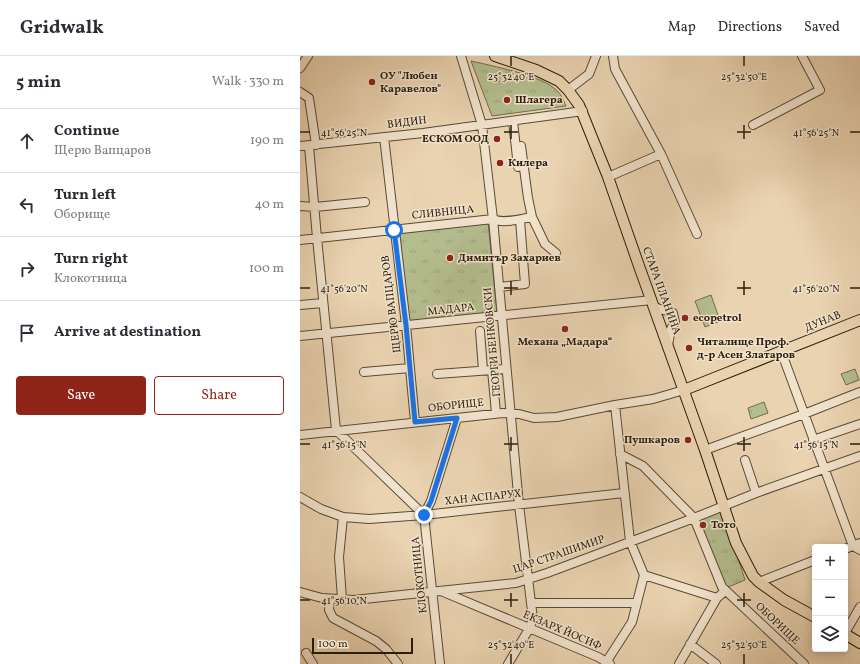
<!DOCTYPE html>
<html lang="en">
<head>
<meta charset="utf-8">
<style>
  :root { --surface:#fff; --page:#f7f7f7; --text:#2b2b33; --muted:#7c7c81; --line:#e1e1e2; --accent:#8f2418 }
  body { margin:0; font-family:Vollkorn,serif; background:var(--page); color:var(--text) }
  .controls { position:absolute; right:12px; bottom:12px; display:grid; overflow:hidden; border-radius:4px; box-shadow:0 2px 10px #0003 }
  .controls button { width:36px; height:36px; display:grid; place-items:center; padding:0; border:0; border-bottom:1px solid var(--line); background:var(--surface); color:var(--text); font:20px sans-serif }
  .scale { position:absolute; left:12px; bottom:10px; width:101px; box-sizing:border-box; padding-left:4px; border:2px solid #2a1d0a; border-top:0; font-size:11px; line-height:14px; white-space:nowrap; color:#2a1d0a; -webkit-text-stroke:3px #f1e2cc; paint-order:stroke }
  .stop { position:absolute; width:12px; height:12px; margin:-9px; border:3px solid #1a73e8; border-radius:50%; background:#fff }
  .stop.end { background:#1a73e8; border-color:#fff; box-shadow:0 1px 4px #0008 }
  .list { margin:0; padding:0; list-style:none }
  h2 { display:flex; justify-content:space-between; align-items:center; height:52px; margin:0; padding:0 16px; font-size:17px }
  h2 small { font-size:13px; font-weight:400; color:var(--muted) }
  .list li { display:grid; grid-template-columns:26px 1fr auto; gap:12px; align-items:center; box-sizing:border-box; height:64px; padding:0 16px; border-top:1px solid var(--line) }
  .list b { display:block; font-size:15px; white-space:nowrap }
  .list p { margin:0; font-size:13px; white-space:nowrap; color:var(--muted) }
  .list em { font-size:13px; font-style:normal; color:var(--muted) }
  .actions { display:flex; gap:8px; padding:12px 16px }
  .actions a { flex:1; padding:9px 0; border:1px solid var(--accent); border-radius:4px; text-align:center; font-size:14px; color:var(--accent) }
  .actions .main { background:var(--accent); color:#fff }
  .icon { flex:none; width:22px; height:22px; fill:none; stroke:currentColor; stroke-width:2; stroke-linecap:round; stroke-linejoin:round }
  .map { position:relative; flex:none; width:560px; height:608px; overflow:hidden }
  header { display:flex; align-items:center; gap:24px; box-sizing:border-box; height:56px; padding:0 20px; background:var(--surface); border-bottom:1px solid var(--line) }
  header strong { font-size:19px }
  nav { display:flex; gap:22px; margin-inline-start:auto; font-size:14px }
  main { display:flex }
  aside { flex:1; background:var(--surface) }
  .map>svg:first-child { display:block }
  .grass { fill:url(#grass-tufts); stroke:#6f6d4c }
  .pitch { fill:#b4bd8e; stroke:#6f6d4c }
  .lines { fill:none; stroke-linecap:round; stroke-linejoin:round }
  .minor-casing { stroke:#5a4a34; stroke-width:10 }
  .major-casing { stroke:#2a1d0a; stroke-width:12 }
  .minor { stroke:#f1e2cc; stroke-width:8 }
  .major { stroke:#ead3b1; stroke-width:10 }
  .route { stroke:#1a73e8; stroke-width:5 }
  .ticks { fill:none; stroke:#2a1d0a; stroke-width:1.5 }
  .poi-dot { fill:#8f2418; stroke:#f1e2cc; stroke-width:1.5 }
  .labels { text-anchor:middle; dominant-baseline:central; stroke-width:3; stroke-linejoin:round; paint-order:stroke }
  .poi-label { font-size:11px; font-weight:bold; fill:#2a1d0a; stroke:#f1e2cc; text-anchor:start }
  .street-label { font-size:11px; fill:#2a1d0a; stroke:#f1e2cc }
  .ticks-label { font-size:10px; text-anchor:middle; fill:#2a1d0a; stroke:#f1e2cc; stroke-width:3; stroke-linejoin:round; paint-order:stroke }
</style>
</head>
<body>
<header>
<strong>Gridwalk</strong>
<nav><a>Map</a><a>Directions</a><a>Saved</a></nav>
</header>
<main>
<aside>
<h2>5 min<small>Walk · 330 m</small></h2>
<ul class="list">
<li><svg class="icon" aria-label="ahead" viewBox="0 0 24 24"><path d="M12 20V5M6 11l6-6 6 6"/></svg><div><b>Continue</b><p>Щерю Вапцаров</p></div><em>190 m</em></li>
<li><svg class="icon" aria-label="left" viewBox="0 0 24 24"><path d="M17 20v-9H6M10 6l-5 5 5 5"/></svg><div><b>Turn left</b><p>Оборище</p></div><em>40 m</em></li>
<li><svg class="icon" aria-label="right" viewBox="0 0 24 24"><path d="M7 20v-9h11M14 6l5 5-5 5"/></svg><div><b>Turn right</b><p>Клокотница</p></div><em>100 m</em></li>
<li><svg class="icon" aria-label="arrive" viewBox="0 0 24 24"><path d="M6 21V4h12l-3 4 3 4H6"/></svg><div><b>Arrive at destination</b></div></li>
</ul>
<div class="actions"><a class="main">Save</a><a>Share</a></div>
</aside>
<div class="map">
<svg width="560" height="608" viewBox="0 0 560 608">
  <defs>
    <pattern id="grass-tufts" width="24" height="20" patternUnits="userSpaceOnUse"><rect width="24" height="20" fill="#b4bd8e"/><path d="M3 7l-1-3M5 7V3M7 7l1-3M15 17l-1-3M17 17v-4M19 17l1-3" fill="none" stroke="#9ba279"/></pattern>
  </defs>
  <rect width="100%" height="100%" fill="#ead3b1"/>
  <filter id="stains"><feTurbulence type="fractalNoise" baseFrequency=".005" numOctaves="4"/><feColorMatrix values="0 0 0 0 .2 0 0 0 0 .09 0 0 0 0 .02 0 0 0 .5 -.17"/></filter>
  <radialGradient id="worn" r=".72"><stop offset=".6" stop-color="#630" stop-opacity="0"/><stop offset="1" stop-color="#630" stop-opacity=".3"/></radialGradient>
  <!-- grass -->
  <path class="grass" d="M171,5c22,5 67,14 83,27 6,4 9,11 12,18l-74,10z
    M188,166l9,91 -90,9 -10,-90z
    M555,313l4,11 -13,5 -5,-11z
    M464,346l4,11 -17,6 -3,-11z
    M422,453l23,71 -19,8 -29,-69z"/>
  <!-- pitch -->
  <path class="pitch" d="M411,239l9,26 -15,6 -10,-26z"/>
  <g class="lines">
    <!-- minor casing -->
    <g class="minor-casing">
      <path id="minor" d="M161,0l21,69 11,94 26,286 14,114 -4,10 -21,35
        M313,0l2,13 46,85 36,80
        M0,12l8,-12
        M268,34l21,-16 7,-18
        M0,36l9,6 7,47
        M213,65l5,46
        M453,69l67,-35 -18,-34
        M84,81l22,188 9,97
        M0,90l123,-13 160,-22
        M9,90l8,92 19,192 88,85
        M221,90l7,52 4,19 13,27 11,9
        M308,121l53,-23
        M0,150l15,1 50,-5
        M0,184l193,-21c10,5 27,0 39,-2
        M199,231l26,-3 -5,-64
        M0,249l23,-2
        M354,251l19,6 2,9 -4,7 -3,16
        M180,275l3,39
        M0,280l352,-36
        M481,295l72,195 7,4
        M192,314l4,43
        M64,316l46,-4
        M137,318l69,-5
        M0,379l203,-22 16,1 15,4 23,-1 58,-12 38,-6 31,-9
        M513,384l47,-16
        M405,394l99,-36 56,-22
        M320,398l23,12 51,52 28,69 82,77
        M445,404l11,33
        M0,441l21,12 22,8 26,2 55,-4 200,-22
        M545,493l15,-6
        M344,519l73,23
        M459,526l56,-22
        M141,535l157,66 12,7
        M0,536l22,6 32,2 162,-17 31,-10 147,-55 62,-25 104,-37
        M30,543l-1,11 4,8 43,23 10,8 12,15
        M42,543l-3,-42 4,-40
        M231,547h106
        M545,577l15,-26
        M390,588l26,20
        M6,597l7,11
        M140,608l-16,-149 7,-14 26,-83
        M305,608l27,-42 12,-47 -14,-34 -15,-136
        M379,608l38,-66 8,-7"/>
    </g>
    <!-- major casing -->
    <g class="major-casing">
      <path id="major" d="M195,0l41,14 23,11 9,9 11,15 29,72 31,89 66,184 31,93 17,33 6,6 25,18 31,17
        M384,334l176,-70
        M545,578l15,9"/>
    </g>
    <!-- minor -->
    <use href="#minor" class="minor"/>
    <!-- major -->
    <use href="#major" class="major"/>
  </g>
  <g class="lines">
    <!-- route -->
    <path class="route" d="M94,174l12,95 9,97 42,-4 -26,83 -7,14"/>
  </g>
  <!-- ticks -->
  <path class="ticks" d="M211,0v10M444,0v10M211,69v14M444,69v14M0,76h10M204,76h14M437,76h14M550,76h10M211,225v14M444,225v14M0,232h10M204,232h14M437,232h14M550,232h10M211,381v14M444,381v14M0,388h10M204,388h14M437,388h14M550,388h10M211,537v14M444,537v14M0,544h10M204,544h14M437,544h14M211,598v10M444,598v10"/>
  <!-- markers -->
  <g class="poi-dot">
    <circle cx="72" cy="26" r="4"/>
    <circle cx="207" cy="44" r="4"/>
    <circle cx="197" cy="83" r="4"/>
    <circle cx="200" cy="107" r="4"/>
    <circle cx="150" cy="202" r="4"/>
    <circle cx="385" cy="262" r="4"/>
    <circle cx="265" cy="273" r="4"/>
    <circle cx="389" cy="292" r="4"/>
    <circle cx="388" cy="384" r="4"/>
    <circle cx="403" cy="469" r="4"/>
  </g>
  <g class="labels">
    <!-- poi labels -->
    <g class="poi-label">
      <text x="80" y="20">ОУ "Любен<tspan x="80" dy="13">Каравелов"</tspan></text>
      <text x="215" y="44">Шлагера</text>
      <text x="189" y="83" text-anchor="end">ЕСКОМ ООД</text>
      <text x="208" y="107">Килера</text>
      <text x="158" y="202">Димитър Захариев</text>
      <text x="393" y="262">ecopetrol</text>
      <text x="265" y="286" text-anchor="middle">Механа „Мадара“</text>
      <text x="397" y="286">Читалище Проф.<tspan x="397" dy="13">д-р Асен Златаров</tspan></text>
      <text x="380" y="384" text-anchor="end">Пушкаров</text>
      <text x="411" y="469">Тото</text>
    </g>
    <!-- street labels -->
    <g class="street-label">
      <text transform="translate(107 67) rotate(-7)">ВИДИН</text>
      <text transform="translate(143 157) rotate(-6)">СЛИВНИЦА</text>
      <text transform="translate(361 235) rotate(70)">СТАРА ПЛАНИНА</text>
      <text transform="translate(92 248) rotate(-97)">ЩЕРЮ ВАПЦАРОВ</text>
      <text transform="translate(151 254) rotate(-6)">МАДАРА</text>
      <text transform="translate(523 266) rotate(-22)">ДУНАВ</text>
      <text transform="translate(193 286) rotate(-95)">ГЕОРГИ БЕНКОВСКИ</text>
      <text transform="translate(156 350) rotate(-6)">ОБОРИЩЕ</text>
      <text transform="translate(183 442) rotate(-6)">ХАН АСПАРУХ</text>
      <text transform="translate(259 499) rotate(-19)">ЦАР СТРАШИМИР</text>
      <text transform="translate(120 519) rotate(-96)">КЛОКОТНИЦА</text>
      <text transform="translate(477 568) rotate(43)">ОБОРИЩЕ</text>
      <text transform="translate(262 575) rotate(23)">ЕКЗАРХ ЙОСИФ</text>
    </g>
  </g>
  <g class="ticks-label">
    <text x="211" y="24">25°32'40"E</text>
    <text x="444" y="24">25°32'50"E</text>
    <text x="44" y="80">41°56'25"N</text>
    <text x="516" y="80">41°56'25"N</text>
    <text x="44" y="236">41°56'20"N</text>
    <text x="516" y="236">41°56'20"N</text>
    <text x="44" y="392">41°56'15"N</text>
    <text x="516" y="392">41°56'15"N</text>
    <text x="44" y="548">41°56'10"N</text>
    <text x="211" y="592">25°32'40"E</text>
    <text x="444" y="592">25°32'50"E</text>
  </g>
  <rect width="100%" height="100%" filter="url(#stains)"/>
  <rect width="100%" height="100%" fill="url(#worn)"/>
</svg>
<div class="controls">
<button>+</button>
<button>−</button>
<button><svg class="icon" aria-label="layers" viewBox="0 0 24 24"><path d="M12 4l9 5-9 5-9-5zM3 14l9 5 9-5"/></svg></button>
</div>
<div class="scale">100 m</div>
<div class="stop" style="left:94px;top:174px"></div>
<div class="stop end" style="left:124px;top:459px"></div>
</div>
</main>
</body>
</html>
